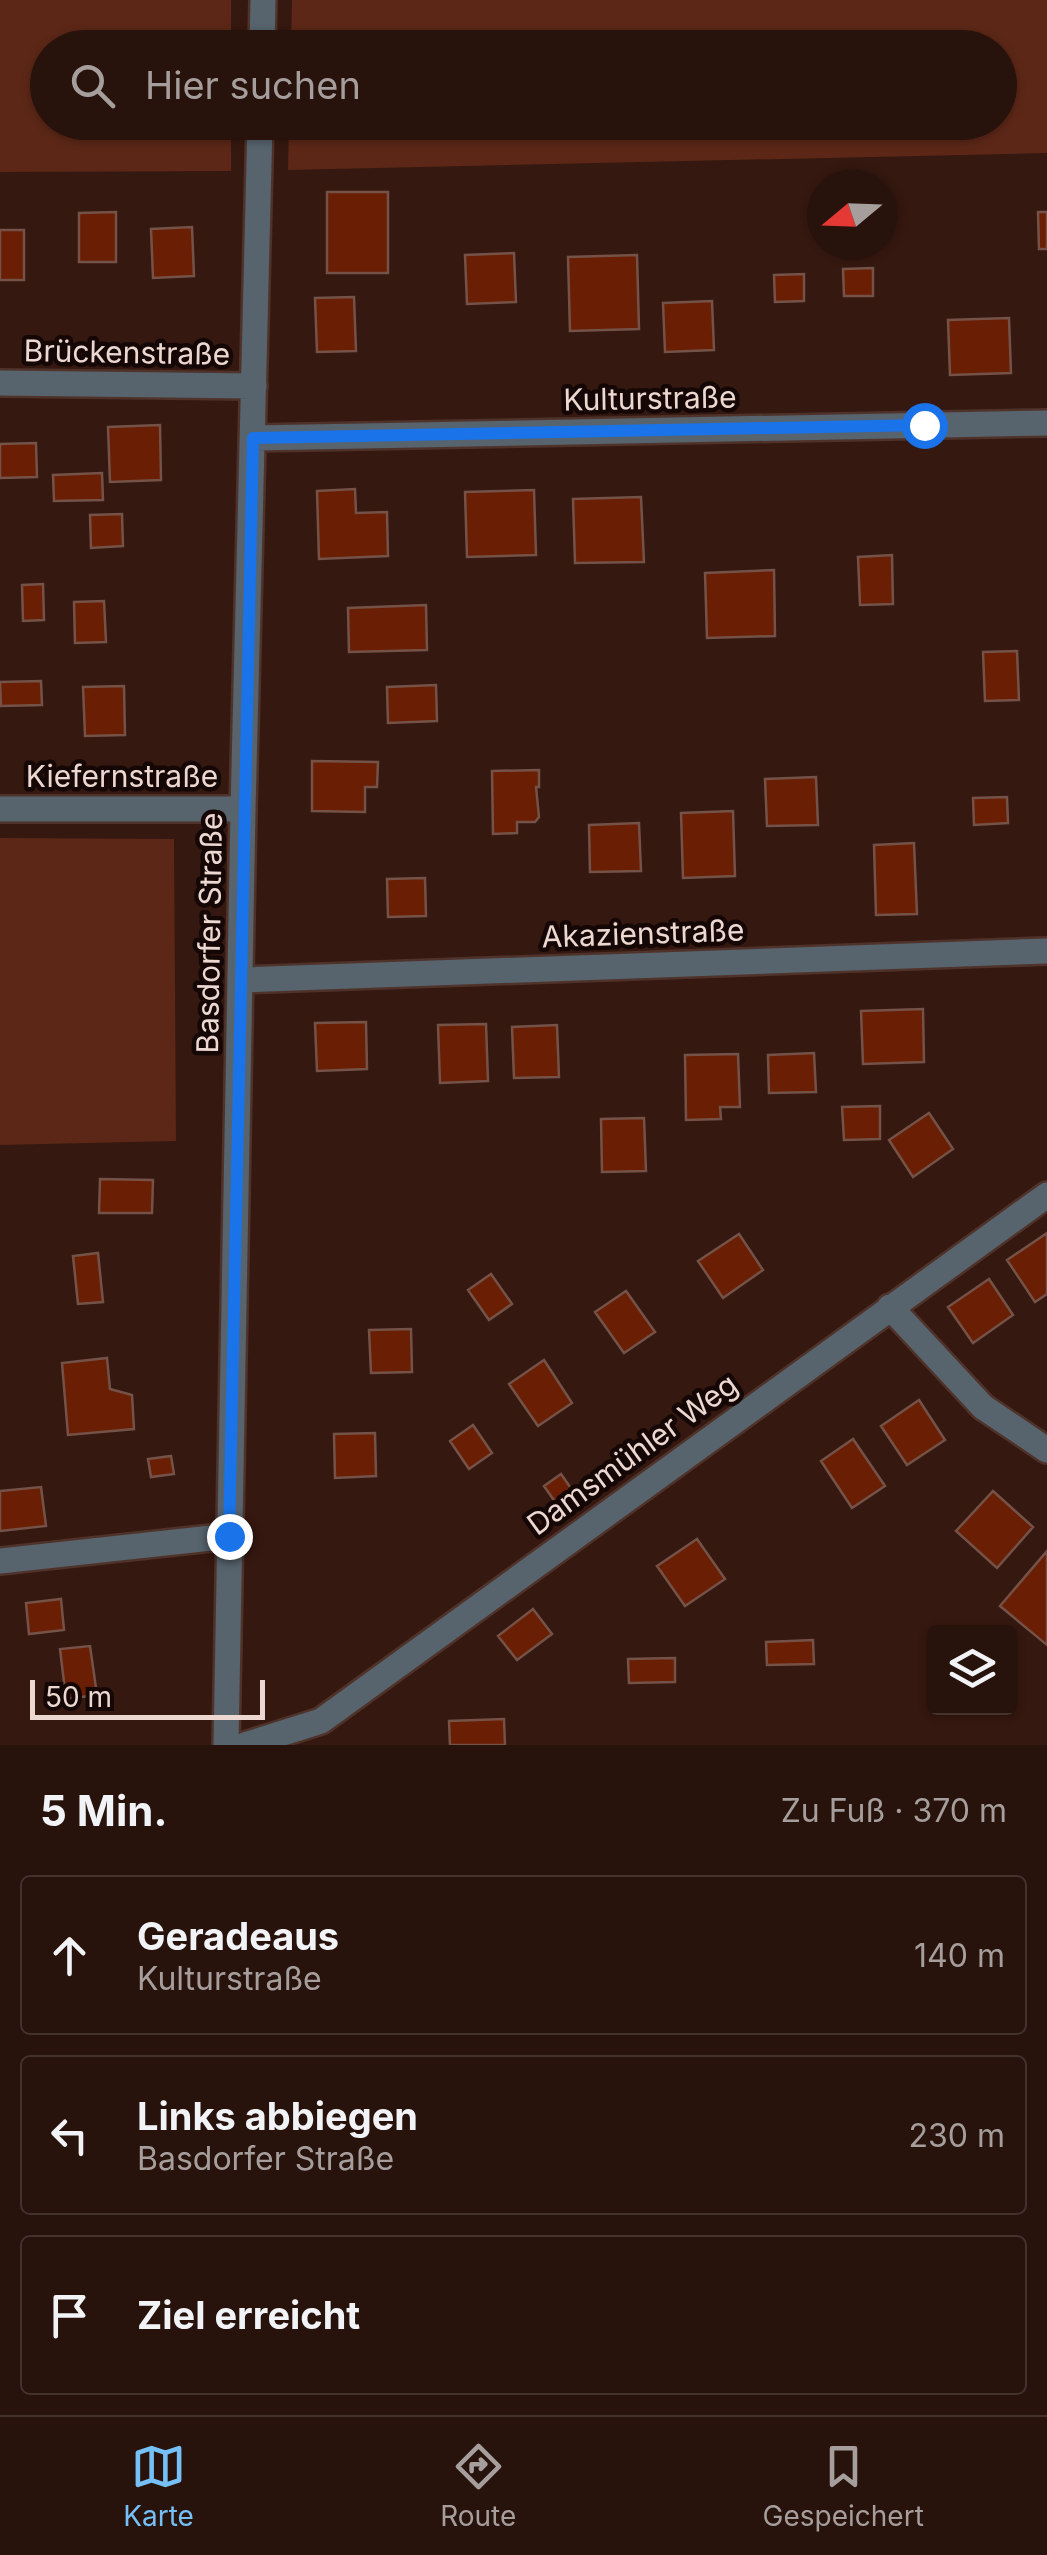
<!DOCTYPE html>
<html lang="de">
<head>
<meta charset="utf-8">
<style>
  :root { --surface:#28120c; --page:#34201a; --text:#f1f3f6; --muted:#a59e9d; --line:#44322d; --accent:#75c0f6 }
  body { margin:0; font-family:Inter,sans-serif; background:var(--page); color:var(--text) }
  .controls { position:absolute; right:30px; bottom:30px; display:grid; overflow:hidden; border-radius:10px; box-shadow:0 2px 8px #0004 }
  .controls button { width:90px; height:90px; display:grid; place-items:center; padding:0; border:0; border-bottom:2px solid var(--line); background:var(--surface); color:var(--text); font:50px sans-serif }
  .compass { position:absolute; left:807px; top:170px; width:90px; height:90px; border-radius:50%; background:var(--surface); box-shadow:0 2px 8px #0004; rotate:251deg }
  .scale { position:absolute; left:30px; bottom:25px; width:235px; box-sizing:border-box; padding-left:10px; border:5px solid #ecd8d1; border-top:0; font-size:28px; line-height:35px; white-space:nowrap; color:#ecd8d1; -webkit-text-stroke:8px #140705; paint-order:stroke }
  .stop { position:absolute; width:30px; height:30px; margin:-22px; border:8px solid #1a73e8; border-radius:50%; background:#fff }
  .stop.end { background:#1a73e8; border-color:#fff; box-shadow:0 2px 10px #0008 }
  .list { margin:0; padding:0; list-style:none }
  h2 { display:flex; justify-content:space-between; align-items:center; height:130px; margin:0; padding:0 40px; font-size:42px }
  h2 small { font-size:32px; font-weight:400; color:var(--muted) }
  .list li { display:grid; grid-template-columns:65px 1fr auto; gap:30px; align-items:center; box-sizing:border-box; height:160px; margin:0 20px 20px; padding:0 20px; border:2px solid var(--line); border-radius:10px }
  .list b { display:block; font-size:38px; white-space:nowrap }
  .list p { margin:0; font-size:32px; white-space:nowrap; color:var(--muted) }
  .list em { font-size:32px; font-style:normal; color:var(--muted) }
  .icon { flex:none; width:55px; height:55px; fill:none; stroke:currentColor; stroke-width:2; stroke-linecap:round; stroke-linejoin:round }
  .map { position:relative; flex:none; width:1047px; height:1745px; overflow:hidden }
  .search { position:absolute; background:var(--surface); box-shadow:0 2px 8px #0004; left:30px; right:30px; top:30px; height:110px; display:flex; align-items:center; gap:25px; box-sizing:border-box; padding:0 35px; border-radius:55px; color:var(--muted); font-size:38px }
  .sheet { height:670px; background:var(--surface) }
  nav { display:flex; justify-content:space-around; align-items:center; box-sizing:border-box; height:140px; border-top:2px solid var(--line); background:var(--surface); font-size:28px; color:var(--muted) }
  nav a { display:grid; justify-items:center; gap:5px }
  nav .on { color:var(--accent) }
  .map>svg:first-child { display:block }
  .green { fill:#5c2717 }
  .building { fill:#6a1e03; stroke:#745248; stroke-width:2.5 }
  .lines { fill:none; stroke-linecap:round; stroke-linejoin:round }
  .minor-casing { stroke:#4f332b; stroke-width:30 }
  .minor { stroke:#57646e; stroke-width:25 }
  .route { stroke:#1a73e8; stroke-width:12 }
  .labels { text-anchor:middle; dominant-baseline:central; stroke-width:9; stroke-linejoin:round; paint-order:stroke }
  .street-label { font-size:30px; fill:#ecd8d1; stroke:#140705 }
</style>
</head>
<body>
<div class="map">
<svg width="1047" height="1745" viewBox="0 0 1047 1745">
  <rect width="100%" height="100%" fill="#351810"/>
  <!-- green -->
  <path class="green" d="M0,0h231v47l-183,1v74l183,1v48l-231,1z
    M292,0h755v153l-759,17 1,-47 711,-1v-74l-709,-1z
    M0,838l174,1 2,302 -176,4z"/>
  <!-- building -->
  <path class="building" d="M327,192h61v81h-61z
    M116,212v50h-37v-49z
    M1038,212h9v37h-8z
    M192,227l2,49 -41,2 -2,-49z
    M0,230h24v50h-24z
    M514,253l2,49 -49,2 -2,-49z
    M637,255l2,74 -69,2 -2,-74z
    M873,268v28h-29l-1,-27z
    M804,274v27l-29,1 -1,-27z
    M354,297l2,54 -39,1 -2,-54z
    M712,301l2,49 -49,2 -2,-49z
    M1009,318l2,55 -61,2 -2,-55z
    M160,425l1,55 -51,2 -2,-55z
    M36,443l1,34 -37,1v-34z
    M102,473l1,27 -49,1 -1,-26z
    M355,489l1,24 31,-1 1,44 -69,3 -2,-68z
    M534,490l2,65 -69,2 -2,-65z
    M641,497l3,65 -69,1 -2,-64z
    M122,514l1,32 -32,2 -1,-33z
    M892,555l1,49 -33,1 -2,-48z
    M774,570l1,66 -68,2 -2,-65z
    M43,584l1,36 -21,1 -1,-36z
    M104,601l2,41 -31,1 -1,-41z
    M426,605l1,45 -78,2 -1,-44z
    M1017,651l2,49 -34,1 -2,-49z
    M41,681l1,24 -41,1 -1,-24z
    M436,685l1,36 -49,2 -1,-36z
    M124,686l1,49 -40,1 -2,-49z
    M312,761l66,1 -1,25h-12v25l-53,-1z
    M539,770v17h-3l3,30 -4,5h-18v11l-24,1 -1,-63z
    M816,777l2,48 -51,1 -2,-47z
    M1007,797l1,26 -34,2 -1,-27z
    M733,811l2,65 -52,2 -2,-65z
    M639,823l2,48 -51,1 -1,-47z
    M914,843l3,71 -41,1 -2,-70z
    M425,878l1,38 -38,1 -1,-38z
    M923,1009l1,53 -61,2 -2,-53z
    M366,1022l1,47 -50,2 -2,-48z
    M486,1024l2,57 -48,2 -2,-58z
    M557,1025l2,52 -45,1 -2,-51z
    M814,1053l2,39 -47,1 -1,-38z
    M738,1054l2,53h-20l1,12 -35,1 -1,-65z
    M880,1106v33l-36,1 -2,-33z
    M929,1113l24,36 -40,28 -24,-37z
    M644,1118l2,53 -44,1 -1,-53z
    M100,1179l53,1 -1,33h-53z
    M1047,1233v61l-12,8 -28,-42z
    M739,1234l24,36 -40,28 -25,-37z
    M98,1253l5,49 -25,2 -5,-48z
    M491,1274l21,30 -23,16 -21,-30z
    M989,1279l24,36 -40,28 -25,-36z
    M626,1291l29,41 -31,21 -29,-41z
    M411,1329l1,43 -41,1 -2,-43z
    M107,1358l3,31 22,6 2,34 -66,6 -6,-72z
    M544,1360l28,43 -34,23 -29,-42z
    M919,1400l26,40 -38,25 -26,-39z
    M473,1425l19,28 -23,16 -19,-28z
    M375,1433l1,43 -41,2 -1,-44z
    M853,1439l32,47 -33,22 -31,-47z
    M171,1456l3,18 -23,3 -3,-18z
    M561,1474l14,20 -17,12 -14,-20z
    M41,1487l5,39 -46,5v-40z
    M993,1491l40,36 -36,41 -41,-37z
    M697,1539l28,40 -40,27 -28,-40z
    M1047,1551v94l-47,-39z
    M61,1599l3,31 -35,4 -3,-31z
    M533,1609l19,25 -35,26 -19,-24z
    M813,1640l1,24 -47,1 -1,-23z
    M90,1646l7,49 -31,4 -6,-50z
    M675,1658v24l-46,1 -1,-24z
    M504,1719l1,26h-55l-1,-24z"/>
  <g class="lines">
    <!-- minor casing -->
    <g class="minor-casing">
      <path id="minor" d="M262,48l1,-48
        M0,383l254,3
        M253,438l794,-15
        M0,809h243
        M241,980l806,-29
        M890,1307l93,100 64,43
        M0,1561l229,-25
        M226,1745l17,-936 17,-687
        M245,1745l76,-24 726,-526"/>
    </g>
    <!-- minor -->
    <use href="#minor" class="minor"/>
  </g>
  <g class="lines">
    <!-- route -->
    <path class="route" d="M229,1536l24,-1098 671,-13"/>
  </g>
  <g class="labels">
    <!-- street labels -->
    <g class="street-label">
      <text transform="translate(127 352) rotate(1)">Brückenstraße</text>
      <text transform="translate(650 398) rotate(-1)">Kulturstraße</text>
      <text x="122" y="776">Kiefernstraße</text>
      <text transform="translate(209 933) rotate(-89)">Basdorfer Straße</text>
      <text transform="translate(643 933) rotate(-2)">Akazienstraße</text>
      <text transform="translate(632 1454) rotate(-36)">Damsmühler Weg</text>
    </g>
  </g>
</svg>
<div class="controls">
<button><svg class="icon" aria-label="layers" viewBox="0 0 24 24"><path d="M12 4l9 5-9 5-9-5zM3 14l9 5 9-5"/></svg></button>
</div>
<svg class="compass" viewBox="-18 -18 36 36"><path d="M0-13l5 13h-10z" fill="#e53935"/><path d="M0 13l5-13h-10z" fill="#a59e9d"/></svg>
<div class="scale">50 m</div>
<div class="stop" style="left:924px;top:425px"></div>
<div class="stop end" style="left:229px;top:1536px"></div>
<div class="search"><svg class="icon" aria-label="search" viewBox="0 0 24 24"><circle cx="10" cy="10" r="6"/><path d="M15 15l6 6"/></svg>Hier suchen</div>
</div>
<section class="sheet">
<h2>5 Min.<small>Zu Fuß · 370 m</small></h2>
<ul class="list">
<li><svg class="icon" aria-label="ahead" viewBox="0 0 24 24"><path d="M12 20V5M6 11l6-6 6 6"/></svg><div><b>Geradeaus</b><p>Kulturstraße</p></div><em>140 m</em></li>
<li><svg class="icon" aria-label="left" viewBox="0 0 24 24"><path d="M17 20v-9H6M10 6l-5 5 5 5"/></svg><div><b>Links abbiegen</b><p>Basdorfer Straße</p></div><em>230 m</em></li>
<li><svg class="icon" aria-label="arrive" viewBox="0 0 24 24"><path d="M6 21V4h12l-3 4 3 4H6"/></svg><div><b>Ziel erreicht</b></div></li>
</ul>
</section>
<nav>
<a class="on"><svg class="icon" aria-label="map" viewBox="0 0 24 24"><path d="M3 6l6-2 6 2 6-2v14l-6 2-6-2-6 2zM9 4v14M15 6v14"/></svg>Karte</a>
<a><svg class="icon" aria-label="directions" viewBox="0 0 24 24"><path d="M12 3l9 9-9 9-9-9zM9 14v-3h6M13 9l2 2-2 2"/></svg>Route</a>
<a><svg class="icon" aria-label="saved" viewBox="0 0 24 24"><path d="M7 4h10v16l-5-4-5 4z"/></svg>Gespeichert</a>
</nav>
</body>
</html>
